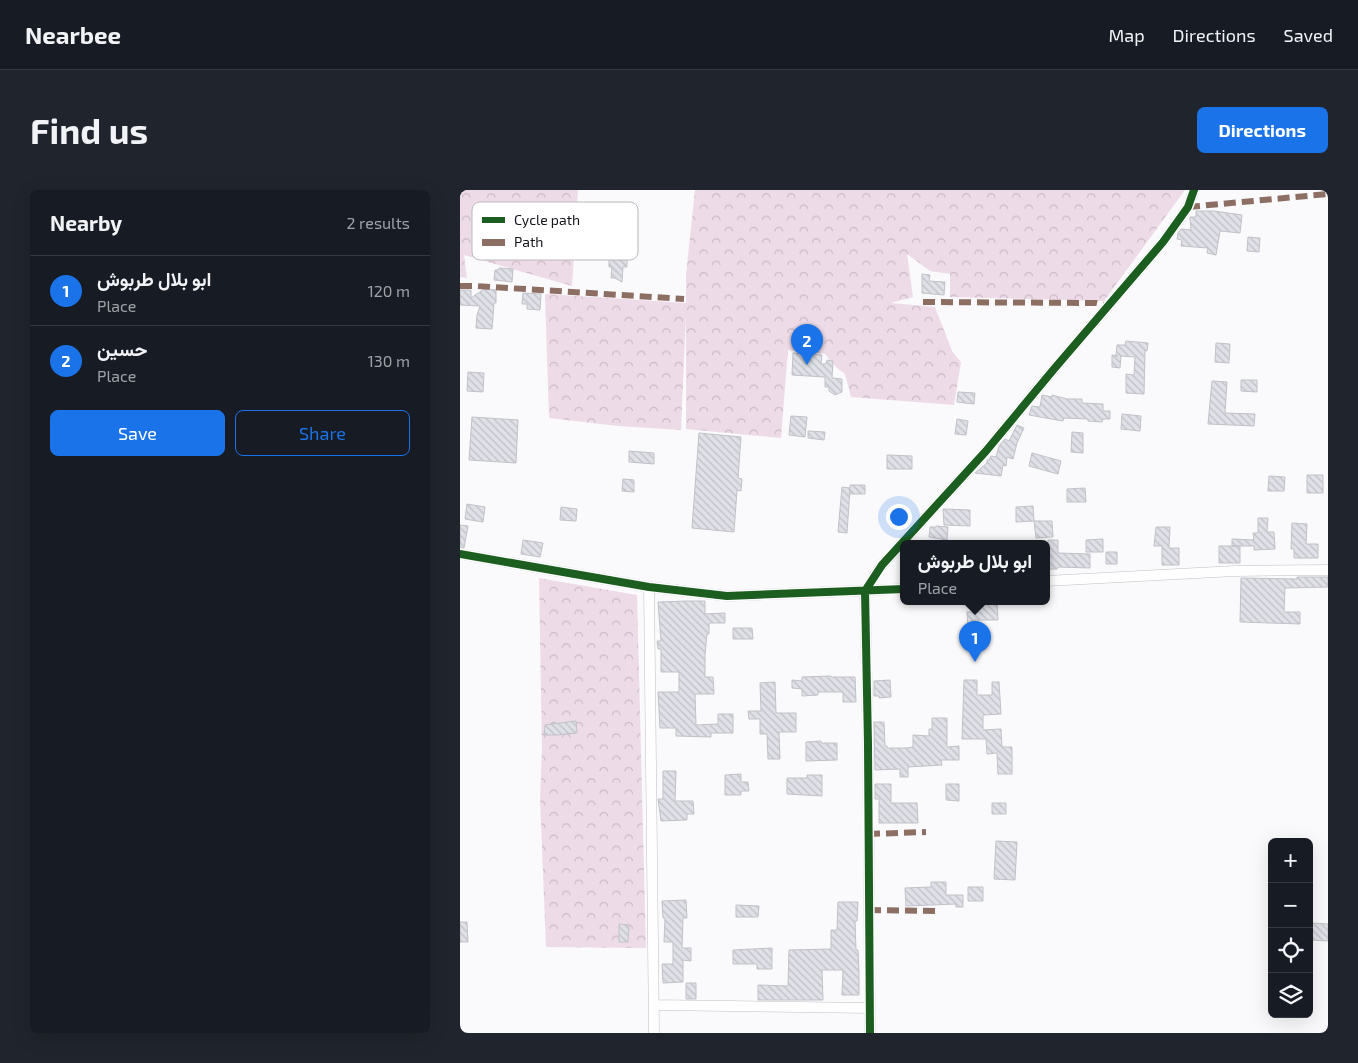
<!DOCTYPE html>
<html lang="en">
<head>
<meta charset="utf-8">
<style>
  :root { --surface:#171b24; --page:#20242c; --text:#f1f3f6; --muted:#9ea1a6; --line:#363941; --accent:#1a73e8 }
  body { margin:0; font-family:"Exo 2",Vazirmatn,sans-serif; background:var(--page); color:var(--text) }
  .controls { position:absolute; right:15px; bottom:15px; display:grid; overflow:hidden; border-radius:8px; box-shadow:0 5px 20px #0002 }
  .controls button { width:45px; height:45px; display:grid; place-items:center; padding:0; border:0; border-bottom:1px solid var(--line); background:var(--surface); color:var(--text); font:25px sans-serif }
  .you { position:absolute; left:438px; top:326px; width:18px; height:18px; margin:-12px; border:4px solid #fff; border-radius:50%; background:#1a73e8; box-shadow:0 0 0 8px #1a73e833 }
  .badge { display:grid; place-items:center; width:32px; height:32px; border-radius:50%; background:var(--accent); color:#fff; font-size:16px; font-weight:700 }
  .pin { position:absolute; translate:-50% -41px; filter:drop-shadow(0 1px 2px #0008) }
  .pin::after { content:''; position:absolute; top:26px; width:18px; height:15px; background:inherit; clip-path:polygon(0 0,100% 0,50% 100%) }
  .popup { position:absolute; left:440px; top:350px; width:150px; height:65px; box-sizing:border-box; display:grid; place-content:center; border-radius:8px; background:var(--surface); filter:drop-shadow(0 1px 4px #0005); font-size:16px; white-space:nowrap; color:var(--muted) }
  .popup b { font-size:19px; color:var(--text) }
  .popup::after { content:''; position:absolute; left:50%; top:100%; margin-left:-10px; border:10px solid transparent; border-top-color:var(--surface) }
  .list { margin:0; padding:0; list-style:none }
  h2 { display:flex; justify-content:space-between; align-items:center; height:65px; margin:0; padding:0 20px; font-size:21px }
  h2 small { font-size:16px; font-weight:400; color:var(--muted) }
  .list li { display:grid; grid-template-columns:32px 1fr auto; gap:15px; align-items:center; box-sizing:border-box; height:70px; padding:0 20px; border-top:1px solid var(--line) }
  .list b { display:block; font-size:19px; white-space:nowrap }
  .list p { margin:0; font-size:16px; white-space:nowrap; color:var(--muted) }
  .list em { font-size:16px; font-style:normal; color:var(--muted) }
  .actions { display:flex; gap:10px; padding:15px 20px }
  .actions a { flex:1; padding:11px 0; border:1px solid var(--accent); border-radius:8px; text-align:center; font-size:18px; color:var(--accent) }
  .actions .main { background:var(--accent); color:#fff }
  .icon { flex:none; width:28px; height:28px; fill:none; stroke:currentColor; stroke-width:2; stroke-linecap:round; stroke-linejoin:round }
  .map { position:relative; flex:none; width:868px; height:843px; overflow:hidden; border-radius:8px }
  header { display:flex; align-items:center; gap:30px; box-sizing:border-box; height:70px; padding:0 25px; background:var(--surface); border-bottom:1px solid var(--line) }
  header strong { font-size:24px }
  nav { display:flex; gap:28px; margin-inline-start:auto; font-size:18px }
  .intro { display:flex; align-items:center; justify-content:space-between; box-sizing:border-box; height:120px; padding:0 30px }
  h1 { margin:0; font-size:35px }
  .button { padding:12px 22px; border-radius:8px; background:var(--accent); color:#fff; font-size:18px; font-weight:700 }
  main { display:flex; gap:30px; padding:0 30px }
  aside { flex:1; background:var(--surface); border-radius:8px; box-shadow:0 5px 20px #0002 }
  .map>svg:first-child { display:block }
  .forest { fill:url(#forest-crowns) }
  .building { fill:url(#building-back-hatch); stroke:#c1c2c8 }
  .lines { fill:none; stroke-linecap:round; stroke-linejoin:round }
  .street-casing { stroke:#c0bfc4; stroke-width:11 }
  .street { stroke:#fefeff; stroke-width:10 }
  .quiet { stroke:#8d6e63; stroke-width:6; stroke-dasharray:12 6; stroke-linecap:butt }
  .cycleway-casing { stroke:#fff; stroke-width:11 }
  .cycleway { stroke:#1b5e20; stroke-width:8 }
  .key { fill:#fff; stroke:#b9b8bb; stroke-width:1 }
  .key-label { font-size:14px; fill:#15131b }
</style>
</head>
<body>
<header>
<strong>Nearbee</strong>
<nav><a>Map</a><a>Directions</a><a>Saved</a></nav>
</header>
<div class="intro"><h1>Find us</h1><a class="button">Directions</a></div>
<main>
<aside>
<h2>Nearby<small>2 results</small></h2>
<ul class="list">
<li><span class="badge">1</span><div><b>ابو بلال طربوش</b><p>Place</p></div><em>120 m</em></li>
<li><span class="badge">2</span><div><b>حسين</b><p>Place</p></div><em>130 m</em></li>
</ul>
<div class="actions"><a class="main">Save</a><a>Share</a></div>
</aside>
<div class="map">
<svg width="868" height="843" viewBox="0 0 868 843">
  <defs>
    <pattern id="forest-crowns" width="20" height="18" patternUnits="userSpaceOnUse" patternTransform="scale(1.25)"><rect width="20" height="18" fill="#eedbe8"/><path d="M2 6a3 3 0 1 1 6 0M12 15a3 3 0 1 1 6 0" fill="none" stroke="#cbbbc6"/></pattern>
    <pattern id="building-back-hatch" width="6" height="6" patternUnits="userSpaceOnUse" patternTransform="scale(1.25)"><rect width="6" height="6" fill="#e0e1e8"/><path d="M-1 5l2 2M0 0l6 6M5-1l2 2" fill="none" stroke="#bfc0c6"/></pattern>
  </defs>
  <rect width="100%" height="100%" fill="#faf9fc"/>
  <!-- forest -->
  <path class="forest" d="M0,0h118l-6,96 -108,-31 3,23 -7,-1z
    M235,0h490l-81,111 -154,-4v-23l-20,-3 -23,-17 6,43 -22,6 44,4 17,44 9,11 -7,43 -103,-8 -6,-23 -8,-6 -12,-14 -37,-4 -7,88 -95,-9v-114l-5,115 -63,-4 -69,-8 -4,-124 141,9v-28z
    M79,388l98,17 9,353 -100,-1 -6,-149 2,-48z"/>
  <!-- building -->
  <path class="building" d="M736,21h18l28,4 -2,18 -20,-2 -4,24 -9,-2 1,-5 -27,-2 1,-6 -5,-1 1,-6 3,-4 10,1 -1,-13h6z
    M788,47l12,1 -1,14 -12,-1z
    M149,69l18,1v7h-4l-1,15 -7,-4h-4l1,-11h-3z
    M39,78l14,1 -1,13 -18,-2 1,-10h4z
    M462,84l8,1 -1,6 16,1 -1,13 -22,-2z
    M24,99l12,1v13h-2l-2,26 -16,-1 1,-13 3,-9 -20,-1v-15h11v8z
    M63,103l18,1 -1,16 -13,-1v-5h-5z
    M666,151l22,2 -1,8 -2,-1 -1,44 -18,-1v-19l8,1 1,-18 -14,-1 -1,12 -8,-1v-12l6,1h-2l1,-11h8z
    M756,153l14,1 -1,19 -14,-1z
    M333,163l29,2 -1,9h5l1,-4 6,1 -1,17 10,1v13l-7,3 -6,-4v-4h-4v-10l-33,-2z
    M8,182l16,1 -1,19 -16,-1z
    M781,190h16v12l-16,-1z
    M752,191l15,1 -2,31 30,1 -1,12 -46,-2z
    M498,202l17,1 -1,11 -17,-2z
    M582,205l10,2v-2l15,4h15v4l21,1v7h7v8h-7l-1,3 -14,-1v-2l-24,-1 -1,3 -34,-6 3,-9 8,1z
    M662,224l19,2 -1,15 -19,-2z
    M331,226l16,1 -2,20 -16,-2z
    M12,227l46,3 -2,43 -47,-3z
    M497,229l11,2 -2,14 -11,-1z
    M557,235l7,3 -7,15 -4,16 -6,-2 -1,9 -3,-1 -2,11 -26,-3 12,-10v-3h2l2,-4 5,1 3,-11 6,-7 4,2z
    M348,241l17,1 -1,8 -16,-2z
    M612,242l11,1v20l-12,-1z
    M239,243l42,4 -3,41 4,1 -1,12 -4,-1 -3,42 -42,-4z
    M169,261l25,2v11l-25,-2z
    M572,263l29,8 -3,13 -29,-8z
    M427,265l25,1v13h-25z
    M847,285h16v18h-16z
    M809,286l16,1 -1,14h-16z
    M163,289l11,1v12l-12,-1z
    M390,295h15v9h-15v-5l-3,44 -9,-1 4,-45 8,1z
    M625,298l1,14h-19v-13z
    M7,314l18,3 -2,15 -18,-3z
    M573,316l1,15 -18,1v-15z
    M101,317l16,2 -1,12 -16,-1z
    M483,319l27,1v16l-26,-1z
    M798,328h10l-1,14h7l1,17 -21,1v-4h-22v-7l22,1 -1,-7h5z
    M574,331h18l1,16 -17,1z
    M832,333l15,1 -1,20h12v14h-24v-9h-3z
    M0,335l8,1 -4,22 -4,-1z
    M476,336l12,1 -1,13 -18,-3 1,-10h6z
    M696,337h14l-1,21h10v17h-17v-19h-8z
    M643,349v13h-17v-12z
    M63,350l20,3 -3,14 -19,-3z
    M588,350h10v13l32,1v14l-32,-1 -1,2h-10z
    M759,356h21v17h-21z
    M646,362h11v12h-11z
    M837,387h31v10l-43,1 -1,24h16v12l-60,-2 1,-44 56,1z
    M227,411h18v13l20,-1v10h-16v11h-2l-2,21v22h8l1,17h-19l1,31 22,-1v-10h15v19h-22v4l-35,-1v-8h-16l-2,-36h21v-20h-18v-23h-3l-1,-8h4l-3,-39z
    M516,411h21l1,19h-23v9l-7,1 -1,-18h9z
    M273,438h19l1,11h-20z
    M371,486l1,1h23l1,25h-13v-10h-25v3l-16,1v-7l-10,-1v-8l10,1v-4z
    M430,490l1,17 -12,1v-2h-5v-15z
    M504,490h13v15h15v-13h7l2,32 -18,1v15l18,-1 1,18h10v27h-14l-1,-21 -10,1 -1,-15h-24z
    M315,492l1,31h20v19h-17l1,27h-12l-1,-25h-7v-15h-11l-1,-8h13l-1,-28z
    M472,528h15v29l12,-1v14h-18l1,5 -34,2v10h-8v-8l-25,1 -1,-48h10l1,24h2v2h20l6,-1v-12l16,1v-7h3z
    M116,531l1,12 -20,2h-13l1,-10z
    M361,551v2h16v17l-31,1v-19z
    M203,581h13l-1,30h18l1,13h-7v6l-26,1 -3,-22h5z
    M281,584v8h7l1,9h-8v4h-16v-20z
    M347,585h15v21l-35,-2v-16h20z
    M415,594h16v19h26l1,20h-39v-24h-4z
    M486,594h13v17l-13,-1z
    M532,613h14v11h-14z
    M536,651l21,1 -2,38 -21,-1z
    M471,692h15v13h17v12h-7v-3l-50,2 -1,-18 26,-1z
    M508,697h15v14h-15z
    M226,710l1,18h-4l-1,30h9v13l-8,-1v22l-20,1 -1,-19h11v-22h-9l1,-24h-2l-1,-17z
    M378,712h20l-1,19h-2l1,29h2l1,22v23h-17l1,-25h-21l1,30h-65v-15l30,1 1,-36 42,-1v-19h6z
    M276,715l23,1 -1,11h-22z
    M0,732h7l1,20h-8z
    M852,733l16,1v17l-17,-1z
    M159,734l10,1 -1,17h-9z
    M312,758v21h-15v-5h-24v-14z
    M226,793h10v16h-10z"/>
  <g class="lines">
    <!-- street casing -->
    <g class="street-casing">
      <path id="street" d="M0,364l189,33 78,9 177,-7
        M586,391l189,-10 93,-1
        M189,397l5,446
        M194,815l216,3
        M410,843l-2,-289 -3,-153 17,-26 104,-114 68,-82 109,-127 25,-35 6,-17"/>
    </g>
    <!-- street -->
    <use href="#street" class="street"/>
    <!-- quiet -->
    <path class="quiet" d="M728,17l140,-13
      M0,96h16l208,13
      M463,112l173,1 12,3
      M408,644l58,-2
      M409,720l71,1"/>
    <!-- cycleway casing -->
    <g class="cycleway-casing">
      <path id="cycleway" d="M0,364l189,33 78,9 177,-7
        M410,843l-2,-289 -3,-153 17,-26 104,-114 68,-82 109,-127 25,-35 6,-17"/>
    </g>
    <!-- cycleway -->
    <use href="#cycleway" class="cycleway"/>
  </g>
  <!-- legend -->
  <rect x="12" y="12" width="166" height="58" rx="8" class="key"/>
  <rect x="22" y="27" width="23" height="6" fill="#1b5e20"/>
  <rect x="22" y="49" width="23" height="7" fill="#8d6e63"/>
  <g class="key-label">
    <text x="54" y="35">Cycle path</text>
    <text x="54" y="57">Path</text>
  </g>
</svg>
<div class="controls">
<button>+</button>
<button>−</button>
<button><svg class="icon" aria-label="locate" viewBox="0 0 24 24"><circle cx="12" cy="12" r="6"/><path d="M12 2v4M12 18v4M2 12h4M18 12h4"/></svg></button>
<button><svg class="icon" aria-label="layers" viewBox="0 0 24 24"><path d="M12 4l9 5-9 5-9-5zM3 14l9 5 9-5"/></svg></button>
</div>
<div class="you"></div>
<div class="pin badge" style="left:515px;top:472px">1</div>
<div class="popup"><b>ابو بلال طربوش</b>Place</div>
<div class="pin badge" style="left:347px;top:175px">2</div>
</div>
</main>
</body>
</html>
